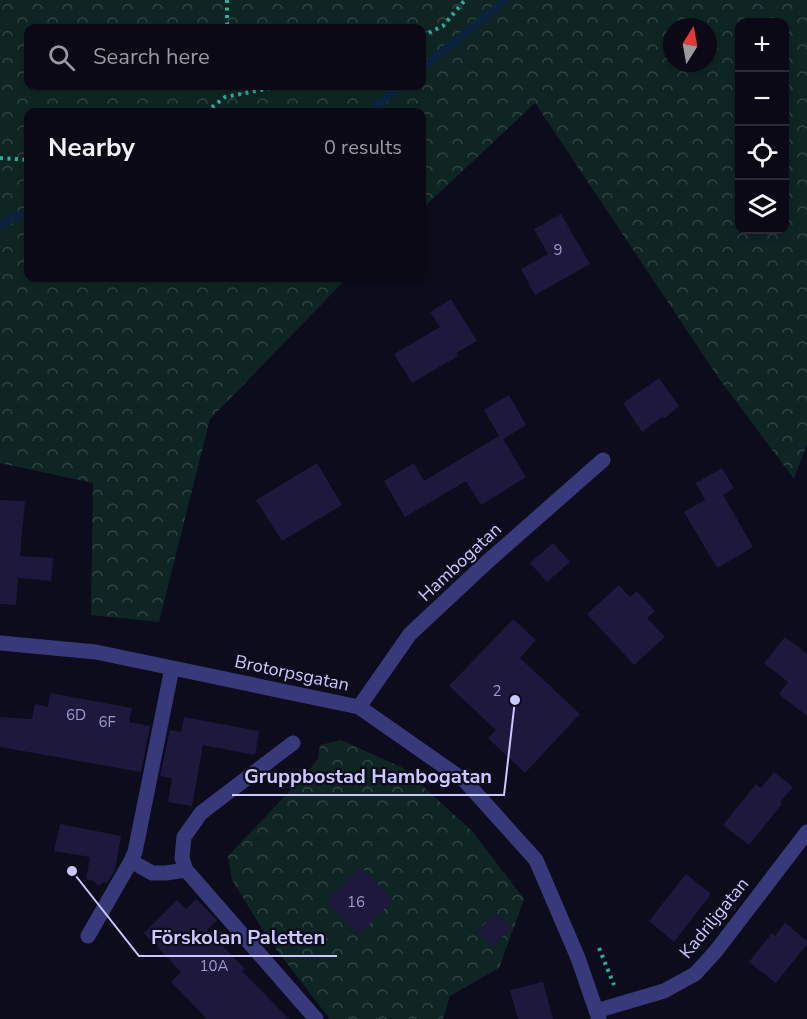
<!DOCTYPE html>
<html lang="en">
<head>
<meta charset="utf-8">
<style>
  :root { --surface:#0a0915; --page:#181722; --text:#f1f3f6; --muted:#999aa0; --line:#2a2a34 }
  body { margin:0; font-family:"Nunito Sans",sans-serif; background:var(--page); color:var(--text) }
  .controls { position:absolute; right:18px; top:18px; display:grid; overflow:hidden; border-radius:12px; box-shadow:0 3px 9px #0003 }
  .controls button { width:54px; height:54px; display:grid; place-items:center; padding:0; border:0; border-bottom:2px solid var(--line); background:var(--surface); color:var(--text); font:30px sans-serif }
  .compass { position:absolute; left:663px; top:18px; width:54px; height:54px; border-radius:50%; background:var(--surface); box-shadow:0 3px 9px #0003; rotate:11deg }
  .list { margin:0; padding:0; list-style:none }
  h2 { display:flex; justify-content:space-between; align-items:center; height:78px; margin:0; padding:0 24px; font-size:26px }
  h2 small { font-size:20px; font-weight:400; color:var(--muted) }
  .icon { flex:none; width:33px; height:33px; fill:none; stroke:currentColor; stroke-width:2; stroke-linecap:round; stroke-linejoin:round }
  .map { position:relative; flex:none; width:807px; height:1019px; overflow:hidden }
  .search { position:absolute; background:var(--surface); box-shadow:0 3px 9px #0003; left:24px; top:24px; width:402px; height:66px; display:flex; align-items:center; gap:15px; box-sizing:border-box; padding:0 21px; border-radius:12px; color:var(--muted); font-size:22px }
  .panel { position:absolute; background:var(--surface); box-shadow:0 3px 9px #0003; left:24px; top:108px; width:402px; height:174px; border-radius:12px }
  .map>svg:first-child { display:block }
  .forest { fill:url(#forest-crowns); fill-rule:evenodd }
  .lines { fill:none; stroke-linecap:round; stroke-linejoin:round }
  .stream { stroke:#0c233f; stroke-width:8 }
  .building { fill:#1d183c }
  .path { stroke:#2faa9b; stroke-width:4; stroke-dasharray:3 4.5; stroke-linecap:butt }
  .minor { stroke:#38397a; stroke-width:15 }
  .labels { text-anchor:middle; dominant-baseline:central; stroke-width:4.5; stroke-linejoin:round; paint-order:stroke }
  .number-label { font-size:15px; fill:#9f9cce }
  .street-label { font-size:18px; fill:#cac8fe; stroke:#0d0c1c }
  .leader { fill:none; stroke:#cac8fe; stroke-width:2 }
  .callout-dot { fill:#cac8fe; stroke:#0d0c1c; stroke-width:2 }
  .callout-label { font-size:20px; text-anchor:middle; font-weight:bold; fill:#cac8fe; stroke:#0d0c1c; stroke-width:4.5; stroke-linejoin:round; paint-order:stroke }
</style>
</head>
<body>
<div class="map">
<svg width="807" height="1019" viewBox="0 0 807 1019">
  <defs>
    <pattern id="forest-crowns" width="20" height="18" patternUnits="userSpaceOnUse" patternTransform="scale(1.5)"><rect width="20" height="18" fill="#0f2523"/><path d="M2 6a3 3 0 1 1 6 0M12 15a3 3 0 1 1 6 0" fill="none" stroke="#314344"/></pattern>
  </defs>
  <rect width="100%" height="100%" fill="#0d0c1c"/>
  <!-- forest -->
  <path class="forest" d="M0,0h807v444l-13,35 -74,-99 -185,-277 -113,106v-97h-394v166h319l-137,141 -51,203 -68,-7 2,-132 -93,-20zM740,22h44v208h-44zM672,27h36v36h-36zM28,28h394v58h-394z
    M341,740l62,28 69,63 52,68 -25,69 -49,28 -7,23h-113l-61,-79 -37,-60 -4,-24 76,-80 14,-17 2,-14z"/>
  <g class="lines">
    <!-- stream -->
    <path class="stream" d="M422,68l84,-68
      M370,112l30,-26
      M0,225l28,-14"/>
  </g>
  <!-- building -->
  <path class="building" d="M561,214l29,50 -55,31 -14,-26 27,-15 -14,-25z
    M451,299l26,42 -21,12 2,3 -46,27 -18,-29 46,-27 -10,-15z
    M659,378l20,28 -14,12 -3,-1 -20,15 -19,-29z
    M509,395l17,30 -23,14 23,38 -45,28 -15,-24 -61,36 -21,-36 30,-18 10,18 75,-45 -15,-26z
    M317,463l25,42 -60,36 -26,-41z
    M722,468l12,20 -11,7 30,52 -36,21 -33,-56 21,-12 -9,-17z
    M0,500l25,1 -5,55 33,2 -2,23 -33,-3 -2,27 -16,-1z
    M553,543l17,19 -23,20 -17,-19z
    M619,585l11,12 7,-6 18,20 -8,7 18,19 -31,28 -47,-51z
    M513,619l23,21 -16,18 60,56 -55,59 -37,-35 8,-8 -47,-44z
    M785,637l22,17v62l-28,-22 9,-12 -24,-19z
    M50,693l82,15 -3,14 21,4 -9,46 -141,-25v-30l32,2 3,-15 13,3z
    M184,717l75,14 -4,24 -52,-10 -11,61 -24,-4 4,-24 -12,-2 10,-46 11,2z
    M774,772l19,15 -13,15 2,2 -33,41 -26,-20 33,-41 5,4z
    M60,824l61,12 -6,34 -8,13 -3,-1 -6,4 -4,-5 -8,-2 4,-22 -36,-6z
    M361,867l32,33 -34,34 -33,-32z
    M686,874l25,20 -37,48 -25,-21z
    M196,899l21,21 -10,10 38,39 -3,2 47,48h-82l-36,-37 10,-10 -37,-39 33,-33 9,9z
    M495,913l16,14 -18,20 -16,-15z
    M785,923l22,18v3l-31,39 -27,-21 23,-29 3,3z
    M543,982l10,37h-35l-8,-29z"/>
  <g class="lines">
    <!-- path -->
    <path class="path" d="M227,0v22l1,6
      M422,36l21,-10 22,-26
      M239,86l2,8
      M206,112l19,-15 56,-11
      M0,158l28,2
      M599,948l15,37"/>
    <!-- minor -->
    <path class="minor" d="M0,643l96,9 263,55 106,74 71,79 42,98 21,61
      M359,707l51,-73 76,-71 117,-103
      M131,861l21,12h14l20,-3 130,149
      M186,870l-4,-12 2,-21 17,-24 92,-70
      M88,936l43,-75 4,-9 37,-184
      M596,1011l68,-20 31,-17 21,-23 91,-119"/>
  </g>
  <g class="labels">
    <!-- number labels -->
    <g class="number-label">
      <text x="558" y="250">9</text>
      <text x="497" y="691">2</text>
      <text x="76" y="715">6D</text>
      <text x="107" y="722">6F</text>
      <text x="356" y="902">16</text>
      <text x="214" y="966">10A</text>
    </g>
    <!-- street labels -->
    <g class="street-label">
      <text transform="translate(460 562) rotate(-43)">Hambogatan</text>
      <text transform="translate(292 673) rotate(12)">Brotorpsgatan</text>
      <text transform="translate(714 918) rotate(-51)">Kadriljgatan</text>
    </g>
  </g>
  <!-- callouts -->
  <path class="leader" d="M515 700L504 795H232M72 871L139 956H337"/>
  <g class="callout-dot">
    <circle cx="515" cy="700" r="6"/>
    <circle cx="72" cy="871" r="6"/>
  </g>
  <g class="callout-label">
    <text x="368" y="783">Gruppbostad Hambogatan</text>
    <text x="238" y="944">Förskolan Paletten</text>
  </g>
</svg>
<div class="controls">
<button>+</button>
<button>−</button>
<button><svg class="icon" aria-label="locate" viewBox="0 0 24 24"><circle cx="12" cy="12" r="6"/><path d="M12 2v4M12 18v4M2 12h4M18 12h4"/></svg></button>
<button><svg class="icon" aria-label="layers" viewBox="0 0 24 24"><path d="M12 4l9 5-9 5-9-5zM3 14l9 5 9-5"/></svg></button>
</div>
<svg class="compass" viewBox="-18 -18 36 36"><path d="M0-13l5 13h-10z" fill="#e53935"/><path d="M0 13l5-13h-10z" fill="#999aa0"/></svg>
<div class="search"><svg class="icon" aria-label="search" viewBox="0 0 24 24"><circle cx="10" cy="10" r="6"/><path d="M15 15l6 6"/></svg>Search here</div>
<section class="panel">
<h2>Nearby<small>0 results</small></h2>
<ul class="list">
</ul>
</section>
</div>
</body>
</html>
